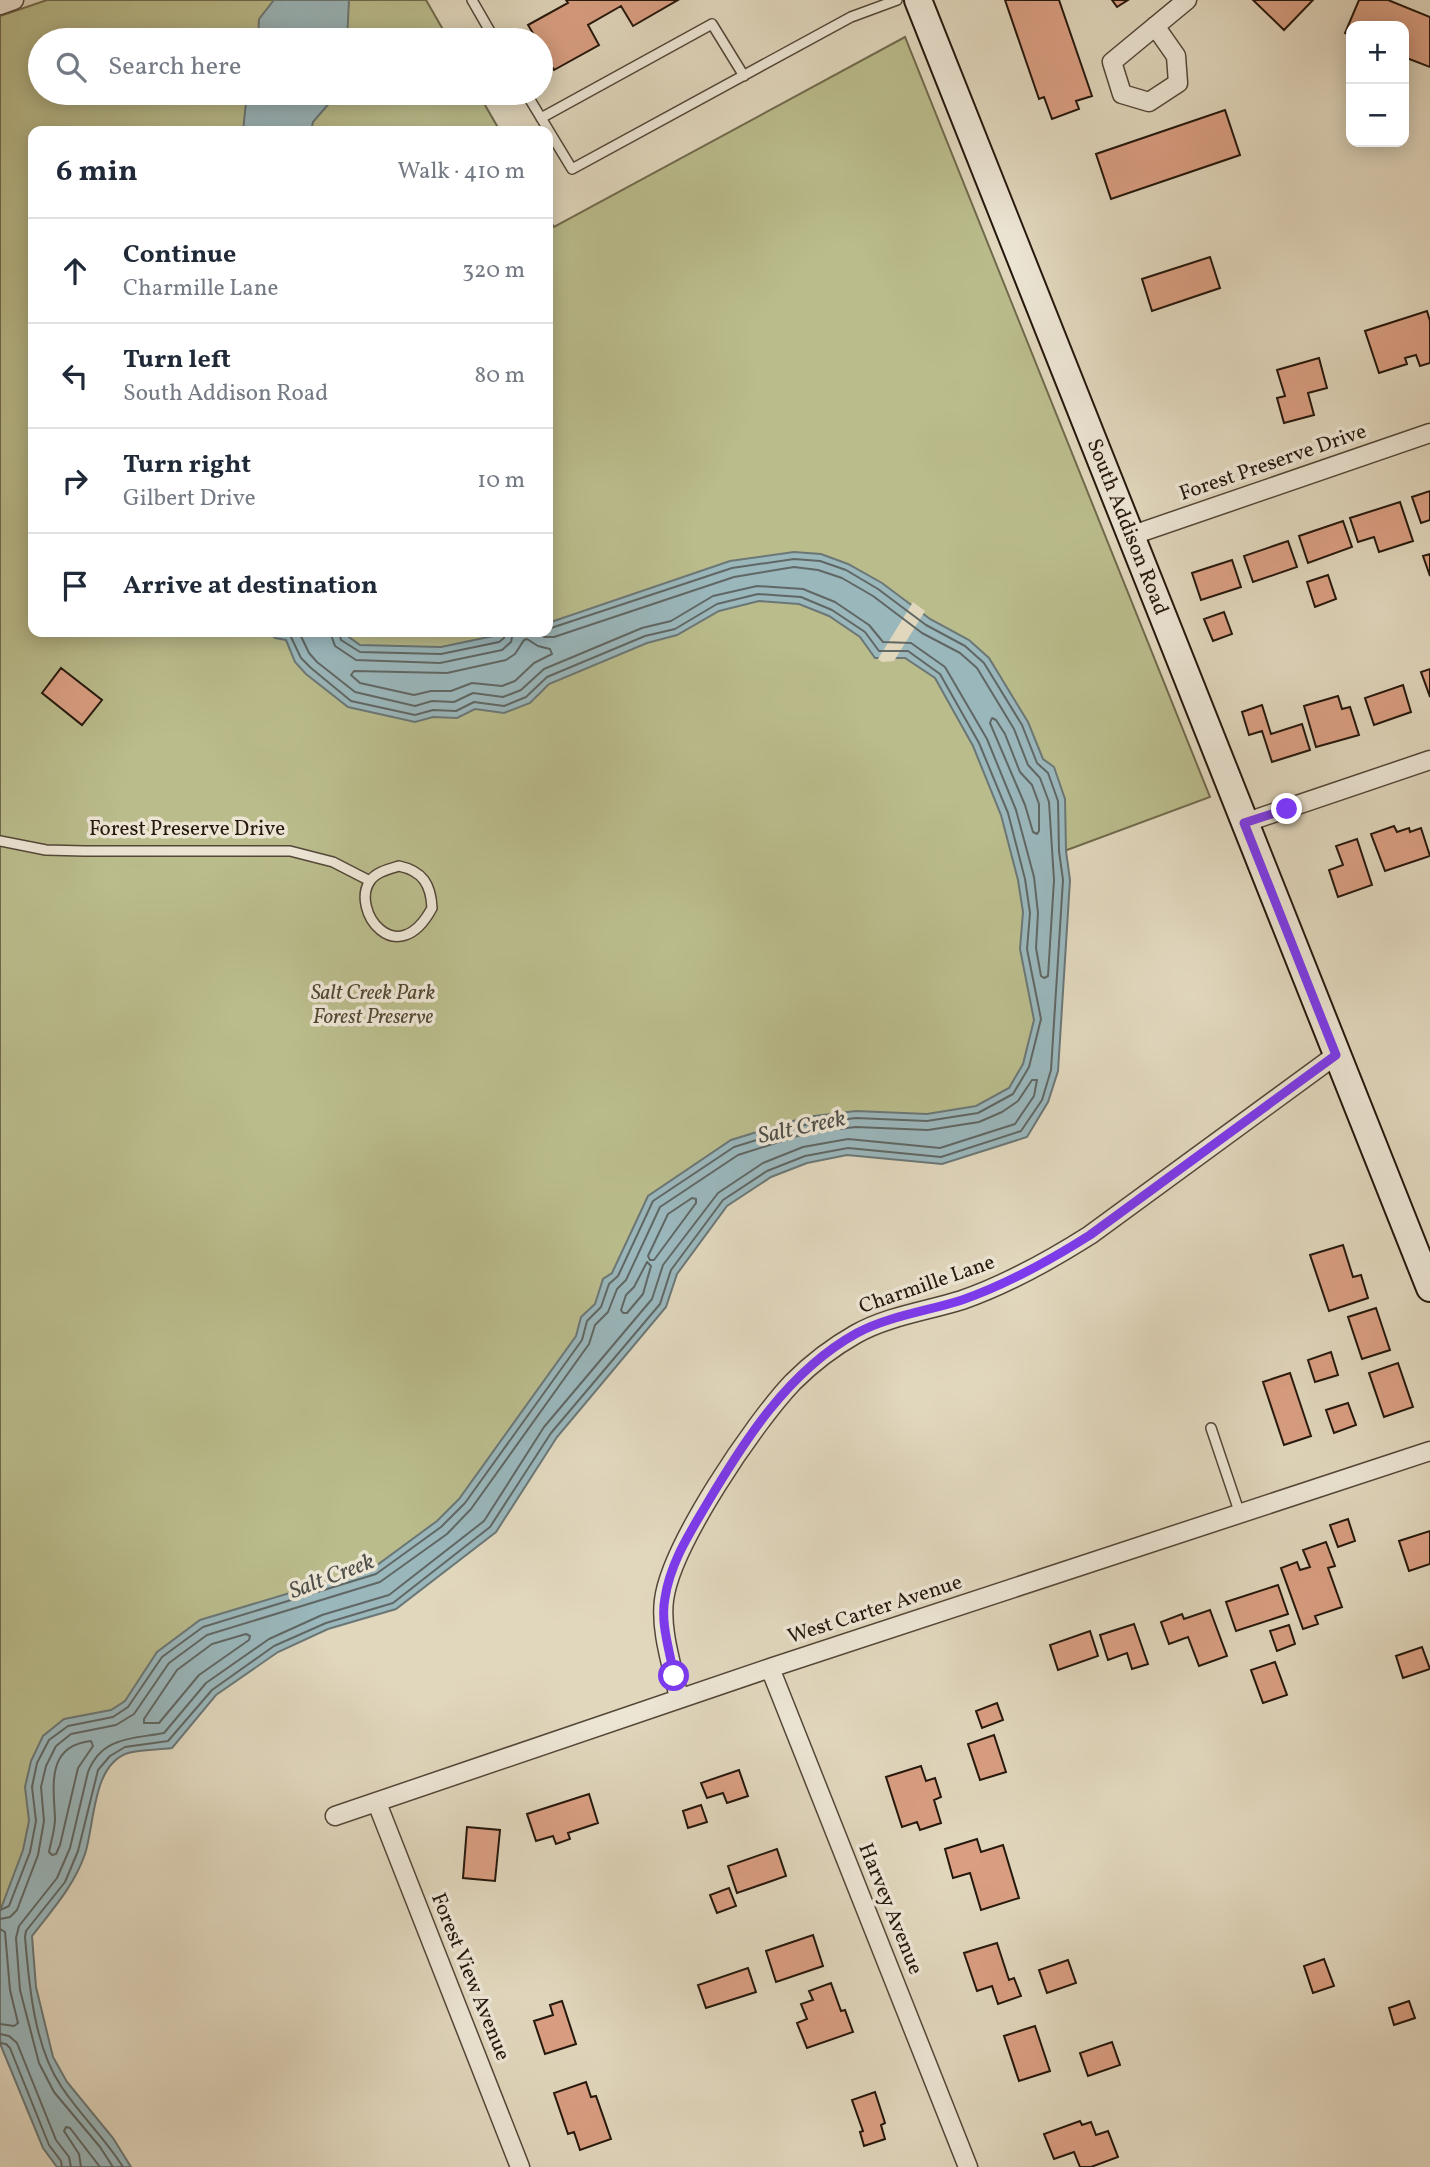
<!DOCTYPE html>
<html lang="en">
<head>
<meta charset="utf-8">
<style>
  :root { --surface:#fff; --page:#f2f2f3; --text:#1f2937; --muted:#747a83; --line:#e0e1e3 }
  body { margin:0; font-family:Vollkorn,serif; background:var(--page); color:var(--text) }
  .controls { position:absolute; right:21px; top:21px; display:grid; overflow:hidden; border-radius:14px; box-shadow:0 4px 18px #0003 }
  .controls button { width:63px; height:63px; display:grid; place-items:center; padding:0; border:0; border-bottom:2px solid var(--line); background:var(--surface); color:var(--text); font:35px sans-serif }
  .stop { position:absolute; width:21px; height:21px; margin:-16px; border:5px solid #7c3aed; border-radius:50%; background:#fff }
  .stop.end { background:#7c3aed; border-color:#fff; box-shadow:0 2px 7px #0008 }
  .list { margin:0; padding:0; list-style:none }
  h2 { display:flex; justify-content:space-between; align-items:center; height:91px; margin:0; padding:0 28px; font-size:30px }
  h2 small { font-size:23px; font-weight:400; color:var(--muted) }
  .list li { display:grid; grid-template-columns:46px 1fr auto; gap:21px; align-items:center; box-sizing:border-box; height:105px; padding:0 28px; border-top:2px solid var(--line) }
  .list b { display:block; font-size:26px; white-space:nowrap }
  .list p { margin:0; font-size:23px; white-space:nowrap; color:var(--muted) }
  .list em { font-size:23px; font-style:normal; color:var(--muted) }
  .icon { flex:none; width:38px; height:38px; fill:none; stroke:currentColor; stroke-width:2; stroke-linecap:round; stroke-linejoin:round }
  .map { position:relative; flex:none; width:1430px; height:2167px; overflow:hidden }
  .search { position:absolute; background:var(--surface); box-shadow:0 4px 18px #0003; left:28px; top:28px; width:525px; height:77px; display:flex; align-items:center; gap:18px; box-sizing:border-box; padding:0 24px; border-radius:38px; color:var(--muted); font-size:26px }
  .panel { position:absolute; background:var(--surface); box-shadow:0 4px 18px #0003; left:28px; top:126px; width:525px; height:511px; border-radius:14px }
  .map>svg:first-child { display:block }
  .green { fill:#babc8c; stroke:#706a4c; stroke-width:2 }
  .water { fill:#9ab7bc; stroke:#6b7776; stroke-width:2 }
  .pier { fill:#e1d7bd }
  .lines { fill:none; stroke-linecap:round; stroke-linejoin:round }
  .shore { stroke:#606764; stroke-width:2 }
  .building { fill:#da9f83; stroke:#25170c; stroke-width:2 }
  .lane-casing { stroke:#544738; stroke-width:12 }
  .street-casing { stroke:#544738; stroke-width:21 }
  .secondary-casing { stroke:#25170c; stroke-width:30 }
  .lane { stroke:#ece5d4; stroke-width:9 }
  .street { stroke:#ece5d4; stroke-width:18 }
  .secondary { stroke:#ece5d4; stroke-width:26 }
  .route { stroke:#7c3aed; stroke-width:9 }
  .labels { text-anchor:middle; dominant-baseline:central; stroke-width:7; stroke-linejoin:round; paint-order:stroke }
  .street-label { font-size:21px; fill:#25170c; stroke:#ece5d4 }
  .park-label { font-size:21px; font-style:italic; fill:#524932; stroke:#ece5d4 }
  .water-label { font-size:23px; font-style:italic; fill:#4e4f4a; stroke:#ece5d4 }
</style>
</head>
<body>
<div class="map">
<svg width="1430" height="2167" viewBox="0 0 1430 2167">
  <rect width="100%" height="100%" fill="#e1d7bd"/>
  <filter id="stains"><feTurbulence type="fractalNoise" baseFrequency=".00286" numOctaves="4"/><feColorMatrix values="0 0 0 0 .2 0 0 0 0 .09 0 0 0 0 .02 0 0 0 .5 -.17"/></filter>
  <radialGradient id="worn" r=".72"><stop offset=".6" stop-color="#630" stop-opacity="0"/><stop offset="1" stop-color="#630" stop-opacity=".3"/></radialGradient>
  <!-- green -->
  <path class="green" d="M47,0h379l23,40h-409v53h438l22,38h-467v501h515v-415l6,10 351,-190 305,760 -170,63 6,196 -57,67 -233,30 -328,398 -309,172 -119,206v-1913z"/>
  <!-- water -->
  <path class="water" d="M274,0h75l-2,40h-89l1,-21z
    M247,93h91l-25,29 -2,9h-68z
    M794,552l27,2 27,10 34,19 48,36 39,21 20,18 39,64 15,37 11,8 11,32 1,52 4,29 -12,191 -10,31 -21,35 -85,27 -95,-9 -40,8 -36,14 -44,29 -50,68 -11,33 -109,130 -61,95 -100,77 -68,20 -50,23 -62,43 -44,53c-13,2 -31,1 -44,5 -36,12 -33,70 -43,101 -11,32 -33,56 -53,82l4,51 17,70 14,25 46,56 18,29h-74l-14,-19 -42,-102 -1,-9v-126l23,-61 6,-29 -4,-34 6,-26 12,-25 21,-17 47,-9 14,-9 32,-49 43,-32 173,-52 64,-47 22,-22 117,-163 5,-19 14,-13 8,-25 9,-6 36,-77 83,-56 75,-23 50,-6 71,3 49,-8 33,-18 14,-24 11,-44 -14,-71 3,-37 -5,-32 -17,-65 -28,-69 -38,-68 -30,-20h-30l-15,-21 -31,-21 -30,-12 -40,-3 -40,10 -42,24 -30,8 -98,41 -19,19 -26,10 -29,-4 -18,9 -24,-1 -18,5 -67,-15 -42,-33 -11,-12 -9,-22 -11,-2 -7,-6h74l18,13 81,2 71,-15h36v-9l182,-62z"/>
  <!-- pier -->
  <path class="pier" d="M913,602l12,9 -31,50 -12,1 -4,-3z"/>
  <g class="lines">
    <!-- shore -->
    <path class="shore" d="M299,632l10,21 8,9 38,30 60,14 17,-5 22,1 19,-9 30,4 18,-7 23,-21 98,-41 29,-7 42,-25 44,-10 46,3 32,13 34,23 14,17 28,1 34,24 42,72 29,71 18,67 4,36 -2,35 5,28 3,2 4,-2 6,-96 -5,-78 -9,-24 -12,-13 -14,-36 -37,-61 -17,-15 -38,-20 -49,-37 -31,-18 -24,-8 -24,-3 -60,10 -180,60h-10l-8,-5
      M330,632l5,14 21,14 84,3 62,-13 9,-8 2,-10
      M339,632l2,8 19,12 81,2 58,-12 5,-4 1,-6
      M527,639l11,7 12,3 2,5 -18,9 -19,18 -13,5 -30,-3 -21,8h-20l-17,4 -54,-12 -9,-8 3,-4 93,2 59,-13 9,-6 9,-14z
      M992,718l4,2 9,14 15,38 12,13 7,19v27l-2,3 -4,-2 -8,-27 -35,-82z
      M692,1198l4,1v4l-42,57h-4l-2,-4 20,-42z
      M647,1262l4,4 -8,28 -16,19h-4l-2,-3 5,-15 8,-8z
      M246,1634l4,2 -1,4 -50,35 -40,48h-15v-4l33,-49 35,-26z
      M91,1741l2,5 -15,22 -18,77 -4,9 -4,1 -3,-3c2,-11 6,-22 6,-33 -1,-32 -10,-73 36,-78z
      M0,1910l9,-4 21,-54 6,-31 -4,-34 5,-24 12,-23 19,-14 45,-9 15,-10 34,-50 41,-30 173,-53 65,-47 24,-24 117,-163 5,-19 14,-14 8,-23 9,-8 35,-75 81,-54 74,-23 48,-6 71,3 51,-8 35,-19 16,-27 12,-48 -14,-70 3,-36 -5,-34 -17,-66 -29,-70 -39,-69 -32,-23h-29l-14,-19 -33,-22 -31,-13 -43,-3 -41,10 -42,25 -30,7 -98,41 -21,20 -22,9 -30,-4 -18,9 -23,-1 -18,5 -64,-14 -40,-33 -10,-10 -11,-23 -10,-3
      M0,1919l10,-2 7,-7 21,-55 6,-34 -3,-34 5,-21 10,-20 15,-12 45,-9 18,-11 35,-51 38,-28 173,-53 67,-48 24,-25 118,-165 6,-19 13,-13 9,-23 9,-9 34,-73 78,-52 72,-23 46,-5 72,3 51,-8 23,-10 16,-11 14,-21h5l-3,16 -19,28 -75,24 -92,-9 -45,8 -40,16 -45,30 -55,72 -11,34 -108,128 -60,94 -95,74 -67,20 -53,24 -63,44 -42,50c-31,6 -62,3 -76,39l-18,76 -13,30 -38,48 -3,12 4,52 19,73 15,29 46,55 13,20
      M0,1929l5,3 5,58 8,33 -4,3 -14,-2
      M0,2034l9,2 8,7 39,97 13,17 2,10
      M0,2043l6,1 4,4 39,97 12,16 1,6
      M81,2167l-2,-13 -15,-23 2,-4 4,1 30,39
      M123,2167c-18,-29 -43,-52 -62,-81 -27,-40 -32,-102 -36,-149l1,-6 39,-49 13,-31 20,-81 12,-14 15,-9 43,-6 44,-51 62,-44 52,-23 67,-20 97,-76 61,-94 109,-129 11,-34 52,-70 44,-29 38,-15 43,-8 93,9 80,-26 21,-31 9,-30 12,-190 -4,-29 -1,-50 -10,-28 -11,-10 -15,-38 -38,-62 -19,-17 -39,-21 -48,-36 -32,-19 -26,-9 -26,-2 -62,9 -184,61"/>
  </g>
  <!-- building -->
  <path class="building" d="M566,0h112l-45,26 -12,-20 -33,19 11,20 -45,25 -13,-23v-7h-4l-9,-15 40,-22z
    M1005,0h54l33,96 -16,5 3,8 -27,10 -8,-22 -5,2z
    M1112,0h16l-11,7z
    M1253,0h60l-29,30z
    M1359,0h29l42,17v50l-26,-10v-31h-53v10l-6,-3z
    M1225,110l15,45 -129,44 -15,-45z
    M1210,257l10,31 -68,23 -10,-32z
    M1427,311l3,10v42l-10,3 -4,-11 -11,3 2,6 -28,9 -14,-42z
    M1319,358l8,30 -19,5 6,22 -30,8 -7,-25 8,-2 -8,-26z
    M1430,491v29l-9,3 -9,-26z
    M1400,502l13,39 -34,11 -5,-15 -16,5 -8,-24z
    M1343,521l9,26 -44,16 -9,-27z
    M1288,541l9,26 -44,15 -9,-26z
    M1430,554v22l-7,-20z
    M1232,560l9,27 -40,13 -9,-27z
    M1328,575l8,24 -21,8 -8,-25z
    M1224,612l8,22 -19,7 -9,-22z
    M61,668l41,32 -20,25 -40,-32z
    M1430,669v28l-9,-25z
    M1403,685l8,27 -37,13 -9,-27z
    M1338,696l4,13 8,-2 9,28 -43,12 -12,-41z
    M1262,705l9,29 31,-10 8,26 -38,12 -10,-31 -13,4 -7,-23z
    M1394,826l3,6 12,-4 1,4 11,-4 9,28 -45,15 -14,-37z
    M1357,839l15,46 -34,12 -9,-27 14,-5 -7,-19z
    M1343,1245l10,32 8,-2 7,23 -39,13 -19,-56z
    M1376,1308l14,42 -28,9 -14,-42z
    M1331,1352l7,23 -23,7 -7,-22z
    M1398,1363l15,44 -29,10 -15,-44z
    M1290,1373l21,63 -27,9 -21,-63z
    M1348,1403l8,22 -22,8 -8,-23z
    M1348,1519l7,22 -17,6 -8,-22z
    M1430,1531v33l-21,7 -10,-30z
    M1326,1542l9,24 -7,2 14,39 -27,9 3,8 -15,5 -22,-61 16,-6 3,8 10,-3 -7,-17z
    M1278,1585l10,29 -52,17 -10,-29z
    M1210,1610l17,46 -28,10 -11,-29 -19,7 -8,-22 21,-8 2,5z
    M1134,1624l14,40 -16,5 -5,-16 -19,7 -8,-25z
    M1289,1625l6,19 -18,7 -7,-20z
    M1090,1631l8,25 -40,14 -8,-25z
    M1422,1647l8,22 -27,9 -7,-22z
    M1275,1662l12,33 -24,8 -12,-33z
    M997,1703l6,17 -21,8 -6,-17z
    M994,1735l12,37 -26,8 -12,-36z
    M921,1766l5,15 9,-3 6,19 -7,3 7,23 -21,7 -3,-8 -15,5 -16,-50z
    M739,1770l9,26 -21,7 -4,-10 -16,5 -6,-15z
    M589,1794l9,29 -30,10 2,6 -14,5 -3,-8 -17,5 -9,-27z
    M701,1805l6,17 -19,6 -5,-17z
    M467,1827l33,3 -5,51 -32,-3z
    M977,1839l4,13 22,-7 16,53 -38,12 -11,-37 -17,5 -8,-29z
    M777,1849l9,27 -49,17 -9,-27z
    M729,1888l7,18 -19,7 -7,-18z
    M813,1935l10,31 -47,16 -10,-31z
    M997,1943l12,37 5,-2 7,18 -23,8 -6,-18 -15,5 -13,-38z
    M1324,1959l10,27 -21,7 -9,-27z
    M1068,1960l8,23 -29,10 -8,-23z
    M748,1968l8,24 -50,16 -8,-23z
    M831,1983l10,28 4,-1 8,22 -46,16 -10,-25 10,-4 -6,-15 12,-4 -4,-9z
    M562,2001l14,43 -31,10 -11,-33 19,-6 -3,-10z
    M1409,2001l6,17 -21,7 -5,-17z
    M1035,2026l15,45 -31,10 -15,-45z
    M1112,2042l8,23 -32,11 -8,-23z
    M586,2082l5,15 5,-1 15,43 -31,11 -6,-18 -6,2 -14,-41z
    M875,2092l10,31 -4,2 4,14 -21,7 -4,-14 3,-1 -11,-31z
    M1080,2121l2,4 9,-3 5,13 12,-4 10,26 -27,10h-11l-6,-15 -20,7 -10,-25z"/>
  <g class="lines">
    <!-- lane casing -->
    <g class="lane-casing">
      <path id="lane" d="M472,0l23,40
        M526,93l46,76 279,-152 46,-17
        M541,118l171,-94 32,52
        M0,841l46,9 38,1h206l43,11 37,19
        M399,866c24,5 32,19 33,42 -35,65 -82,2 -62,-27 6,-9 19,-12 29,-15z
        M1211,1428l29,86"/>
    </g>
    <!-- street casing -->
    <g class="street-casing">
      <path id="street" d="M0,5l14,-5
        M1155,26l21,30 2,27 -29,19 -27,-8 -10,-32 75,-62
        M1130,536l300,-103
        M1244,823l186,-63
        M770,1668l198,499
        M679,1699c-6,-31 -19,-67 -15,-99 7,-55 90,-177 129,-218 19,-19 40,-35 63,-48 32,-18 71,-23 106,-34 46,-16 87,-39 128,-65l246,-180
        M377,1803l143,364
        M335,1816l435,-148 660,-217"/>
    </g>
    <!-- secondary casing -->
    <g class="secondary-casing">
      <g id="secondary">
        <path id="s1" d="M918,0l512,1288"/>
      </g>
    </g>
    <!-- lane -->
    <use href="#lane" class="lane"/>
    <!-- street -->
    <use href="#street" class="street"/>
    <!-- secondary -->
    <use href="#secondary" class="secondary"/>
  </g>
  <g class="lines">
    <!-- route -->
    <path class="route" d="M674,1676c-4,-25 -14,-53 -9,-78 5,-34 23,-62 40,-91 39,-66 83,-136 152,-174 32,-17 71,-22 105,-33 46,-16 87,-39 128,-65l246,-180 -92,-232 43,-14"/>
  </g>
  <g class="labels">
    <!-- street labels -->
    <g class="street-label">
      <text transform="translate(1273 463) rotate(-19)">Forest Preserve Drive</text>
      <text stroke="none"><textPath href="#s1" startOffset="567">South Addison Road</textPath></text>
      <text x="187" y="829">Forest Preserve Drive</text>
      <text transform="translate(927 1285) rotate(-19)">Charmille Lane</text>
      <text transform="translate(875 1610) rotate(-18)">West Carter Avenue</text>
      <text transform="translate(890 1909) rotate(68)">Harvey Avenue</text>
      <text transform="translate(470 1977) rotate(68)">Forest View Avenue</text>
    </g>
    <!-- park labels -->
    <g class="park-label">
      <text x="373" y="993">Salt Creek Park<tspan x="373" dy="24">Forest Preserve</tspan></text>
    </g>
    <!-- water labels -->
    <g class="water-label">
      <text transform="translate(802 1128) rotate(-12)">Salt Creek</text>
      <text transform="translate(332 1577) rotate(-21)">Salt Creek</text>
    </g>
  </g>
  <rect width="100%" height="100%" filter="url(#stains)"/>
  <rect width="100%" height="100%" fill="url(#worn)"/>
</svg>
<div class="controls">
<button>+</button>
<button>−</button>
</div>
<div class="stop" style="left:674px;top:1676px"></div>
<div class="stop end" style="left:1287px;top:809px"></div>
<div class="search"><svg class="icon" aria-label="search" viewBox="0 0 24 24"><circle cx="10" cy="10" r="6"/><path d="M15 15l6 6"/></svg>Search here</div>
<section class="panel">
<h2>6 min<small>Walk · 410 m</small></h2>
<ul class="list">
<li><svg class="icon" aria-label="ahead" viewBox="0 0 24 24"><path d="M12 20V5M6 11l6-6 6 6"/></svg><div><b>Continue</b><p>Charmille Lane</p></div><em>320 m</em></li>
<li><svg class="icon" aria-label="left" viewBox="0 0 24 24"><path d="M17 20v-9H6M10 6l-5 5 5 5"/></svg><div><b>Turn left</b><p>South Addison Road</p></div><em>80 m</em></li>
<li><svg class="icon" aria-label="right" viewBox="0 0 24 24"><path d="M7 20v-9h11M14 6l5 5-5 5"/></svg><div><b>Turn right</b><p>Gilbert Drive</p></div><em>10 m</em></li>
<li><svg class="icon" aria-label="arrive" viewBox="0 0 24 24"><path d="M6 21V4h12l-3 4 3 4H6"/></svg><div><b>Arrive at destination</b></div></li>
</ul>
</section>
</div>
</body>
</html>
